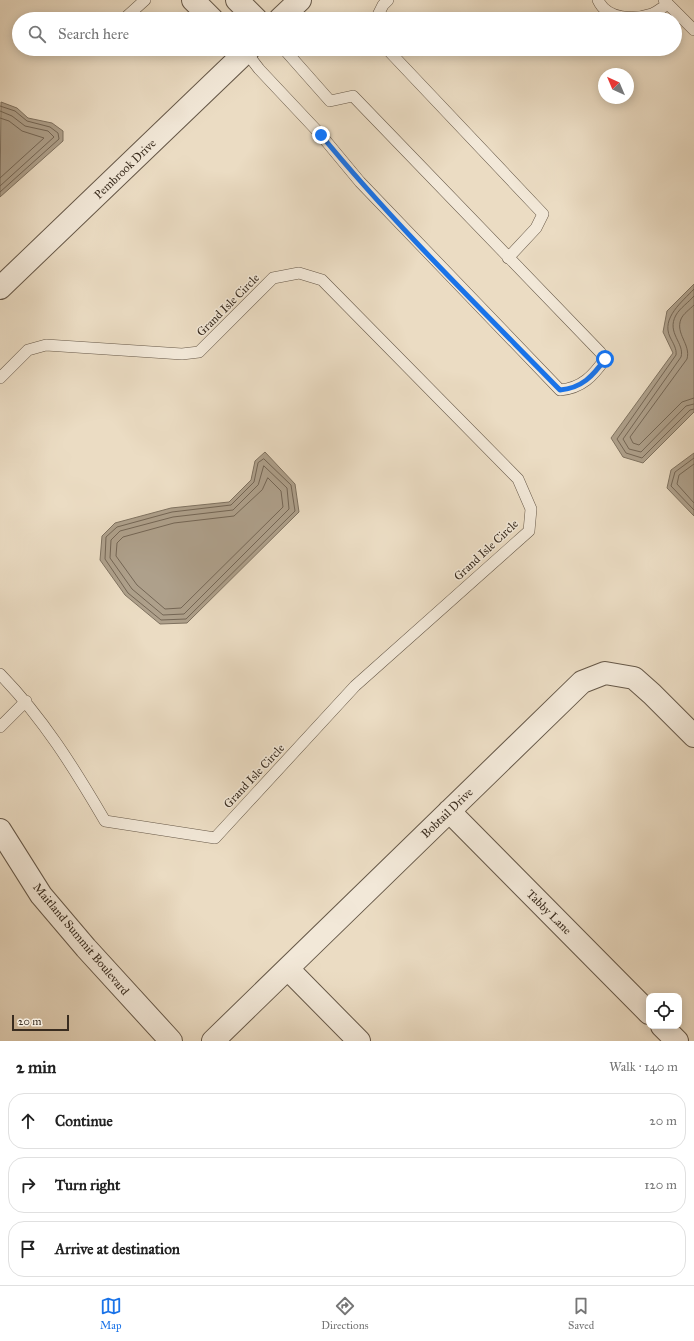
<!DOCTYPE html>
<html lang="en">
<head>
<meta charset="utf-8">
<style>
  :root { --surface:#fff; --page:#f6f6f6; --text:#222; --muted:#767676; --line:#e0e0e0; --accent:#1a73e8 }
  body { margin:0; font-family:"IM FELL Great Primer",serif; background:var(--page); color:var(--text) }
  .controls { position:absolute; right:12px; bottom:12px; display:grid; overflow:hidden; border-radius:8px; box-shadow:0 2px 10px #0003 }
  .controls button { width:36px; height:36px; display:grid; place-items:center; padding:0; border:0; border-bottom:1px solid var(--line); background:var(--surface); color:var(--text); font:20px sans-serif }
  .compass { position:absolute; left:598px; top:68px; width:36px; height:36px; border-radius:50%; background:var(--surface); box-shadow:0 2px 10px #0003; rotate:316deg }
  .scale { position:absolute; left:12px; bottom:10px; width:57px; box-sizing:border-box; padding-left:4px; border:2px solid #392c1f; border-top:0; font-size:11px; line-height:14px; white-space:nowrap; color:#392c1f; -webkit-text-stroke:3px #f2e8d8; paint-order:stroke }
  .stop { position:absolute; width:12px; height:12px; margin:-9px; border:3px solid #1a73e8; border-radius:50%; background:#fff }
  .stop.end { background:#1a73e8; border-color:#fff; box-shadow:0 1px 4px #0008 }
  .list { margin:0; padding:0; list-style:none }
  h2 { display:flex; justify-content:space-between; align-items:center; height:52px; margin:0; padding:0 16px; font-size:17px }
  h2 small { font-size:13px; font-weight:400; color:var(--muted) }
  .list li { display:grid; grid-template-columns:26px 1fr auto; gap:12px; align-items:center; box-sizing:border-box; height:56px; margin:0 8px 8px; padding:0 8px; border:1px solid var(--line); border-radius:16px }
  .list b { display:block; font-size:15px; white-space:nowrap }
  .list em { font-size:13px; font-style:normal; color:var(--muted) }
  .icon { flex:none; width:22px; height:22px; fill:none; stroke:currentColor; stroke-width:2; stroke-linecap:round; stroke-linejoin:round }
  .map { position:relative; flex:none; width:694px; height:1041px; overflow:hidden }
  .search { position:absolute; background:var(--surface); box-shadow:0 2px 10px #0003; left:12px; right:12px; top:12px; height:44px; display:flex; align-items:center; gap:10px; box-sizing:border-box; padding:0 14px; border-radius:22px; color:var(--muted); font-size:15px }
  .sheet { height:244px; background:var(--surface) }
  nav { display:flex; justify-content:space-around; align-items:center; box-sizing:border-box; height:56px; border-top:1px solid var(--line); background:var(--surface); font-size:11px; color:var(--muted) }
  nav a { display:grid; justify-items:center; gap:2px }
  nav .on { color:var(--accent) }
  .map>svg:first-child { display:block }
  .water { fill:#aea08b; stroke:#7f7260 }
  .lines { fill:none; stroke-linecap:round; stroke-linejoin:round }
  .shore { stroke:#746655; stroke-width:1 }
  .service-casing { stroke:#665848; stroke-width:12 }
  .minor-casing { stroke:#665848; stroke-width:24 }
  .service { stroke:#f2e8d8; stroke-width:11 }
  .minor { stroke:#f2e8d8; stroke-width:22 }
  .route { stroke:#1a73e8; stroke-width:5 }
  .labels { text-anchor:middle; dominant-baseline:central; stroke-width:3; stroke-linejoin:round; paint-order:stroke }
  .street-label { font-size:12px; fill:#392c1f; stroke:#f2e8d8 }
</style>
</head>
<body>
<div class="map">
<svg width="694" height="1041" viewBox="0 0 694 1041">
  <rect width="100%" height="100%" fill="#ebdcc3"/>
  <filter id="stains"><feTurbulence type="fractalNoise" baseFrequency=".005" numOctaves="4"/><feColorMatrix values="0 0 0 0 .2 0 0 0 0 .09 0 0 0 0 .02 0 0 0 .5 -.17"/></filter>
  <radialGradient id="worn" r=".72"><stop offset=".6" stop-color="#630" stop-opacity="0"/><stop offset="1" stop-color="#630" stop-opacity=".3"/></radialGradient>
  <!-- water -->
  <path class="water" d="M1,102l16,6 11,10 24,5 11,8v10l-63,56z
    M694,284v128l-51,51 -20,-6 -12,-19 62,-85 -10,-21 4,-21z
    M265,452l30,32 4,28 -112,111 -27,1 -35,-29 -25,-35 2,-24 13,-13 56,-15 58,-6 22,-22 4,-19z
    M694,453v63l-27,-28 4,-18z"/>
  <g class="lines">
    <!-- shore -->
    <path class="shore" d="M0,106l15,5 12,10 23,6 8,6 1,6 -59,53
      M0,111l12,5 13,10 23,5 6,6 -54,49
      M0,118l9,3 13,10 22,7 -44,40
      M694,289c-12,13 -33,29 -24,48 3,6 7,12 6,18l-59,84 9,14 16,5 48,-48 4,-1
      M694,296c-5,6 -14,12 -18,19 -10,18 9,28 5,42l-58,82 6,10 12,3 45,-46 8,-2
      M694,305c-4,4 -11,9 -13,14 -6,15 10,25 6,40l-57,78 3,6 6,2 43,-43 12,-4
      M694,458l-19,14 -4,14 23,24
      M264,459l27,26 4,26 -109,108 -25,1 -33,-27 -23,-34 1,-22 11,-10 55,-15 59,-7 23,-23 4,-19z
      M694,464l-15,11 -2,9 17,19
      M264,466l23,22 2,21 -105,105 -21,1 -31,-26 -22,-31 1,-18 9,-9 53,-14 60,-7 25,-25z
      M268,478l13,13 2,16 -102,101 -16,1 -28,-24 -21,-29 1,-13 6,-6 51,-14 60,-7 28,-26z"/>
    <!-- service casing -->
    <g class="service-casing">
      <path id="service" d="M598,0c9,20 36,20 54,14 5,-2 11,-7 16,-10
        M664,0l30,30
        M124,19l21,-19
        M376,19l7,-14 5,-5
        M387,49l156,165 -7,14 -28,30
        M246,52l13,17 62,66 39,47 200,208c22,-2 33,-14 45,-31l-5,-7 -247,-256 -23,5 -46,-52
        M0,378l28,-28 18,-5 136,9 17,-2 74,-74 26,-5 23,7 196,199 13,30 -2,22 -174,155 -140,152 -110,-17c-31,-53 -62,-103 -105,-147
        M0,727l26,-26"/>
    </g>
    <!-- minor casing -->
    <g class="minor-casing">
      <path id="minor" d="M193,0l19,19
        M237,0l19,19
        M280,19l20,-19
        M0,288l249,-239
        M449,811l200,202
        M0,830l41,65 45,53 85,93
        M288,969l71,72
        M662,1026l15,15
        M213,1041l369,-359 23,-9 29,5 18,16 42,42"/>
    </g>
    <!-- service -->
    <use href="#service" class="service"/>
    <!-- minor -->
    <use href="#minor" class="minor"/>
  </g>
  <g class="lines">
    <!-- route -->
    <path class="route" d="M321,135c74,90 158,172 239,255 22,-2 33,-14 45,-31"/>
  </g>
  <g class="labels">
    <!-- street labels -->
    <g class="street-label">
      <text transform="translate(125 169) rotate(-44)">Pembrook Drive</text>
      <text transform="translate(228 305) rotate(-45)">Grand Isle Circle</text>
      <text transform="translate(486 550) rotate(-43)">Grand Isle Circle</text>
      <text transform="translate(254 776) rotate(-47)">Grand Isle Circle</text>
      <text transform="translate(447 813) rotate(-44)">Bobtail Drive</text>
      <text transform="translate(549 912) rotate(45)">Tabby Lane</text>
      <text transform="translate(81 939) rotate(50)">Maitland Summit Boulevard</text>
    </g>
  </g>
  <rect width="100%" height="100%" filter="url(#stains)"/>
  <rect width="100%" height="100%" fill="url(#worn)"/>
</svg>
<div class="controls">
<button><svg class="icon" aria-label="locate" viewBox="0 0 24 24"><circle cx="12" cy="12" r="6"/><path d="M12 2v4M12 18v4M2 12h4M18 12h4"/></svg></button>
</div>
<svg class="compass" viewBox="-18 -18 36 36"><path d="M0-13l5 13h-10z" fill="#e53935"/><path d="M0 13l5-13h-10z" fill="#767676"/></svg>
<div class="scale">20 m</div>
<div class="stop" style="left:605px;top:359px"></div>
<div class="stop end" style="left:321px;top:135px"></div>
<div class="search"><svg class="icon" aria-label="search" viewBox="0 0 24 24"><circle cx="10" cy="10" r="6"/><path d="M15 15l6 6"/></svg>Search here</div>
</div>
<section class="sheet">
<h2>2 min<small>Walk · 140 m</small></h2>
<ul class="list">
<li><svg class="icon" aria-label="ahead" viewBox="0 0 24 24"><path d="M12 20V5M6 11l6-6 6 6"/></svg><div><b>Continue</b></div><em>20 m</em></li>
<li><svg class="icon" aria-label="right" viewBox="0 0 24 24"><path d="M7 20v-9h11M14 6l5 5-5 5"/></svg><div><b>Turn right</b></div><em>120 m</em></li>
<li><svg class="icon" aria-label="arrive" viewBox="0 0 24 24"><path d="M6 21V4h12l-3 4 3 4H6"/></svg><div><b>Arrive at destination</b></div></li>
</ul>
</section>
<nav>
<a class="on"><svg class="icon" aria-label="map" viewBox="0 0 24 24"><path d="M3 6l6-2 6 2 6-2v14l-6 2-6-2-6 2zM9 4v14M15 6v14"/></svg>Map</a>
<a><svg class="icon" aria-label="directions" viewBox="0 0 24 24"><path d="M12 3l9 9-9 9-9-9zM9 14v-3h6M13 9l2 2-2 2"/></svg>Directions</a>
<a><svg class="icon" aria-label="saved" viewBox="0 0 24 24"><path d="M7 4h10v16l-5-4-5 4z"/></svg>Saved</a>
</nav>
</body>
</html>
